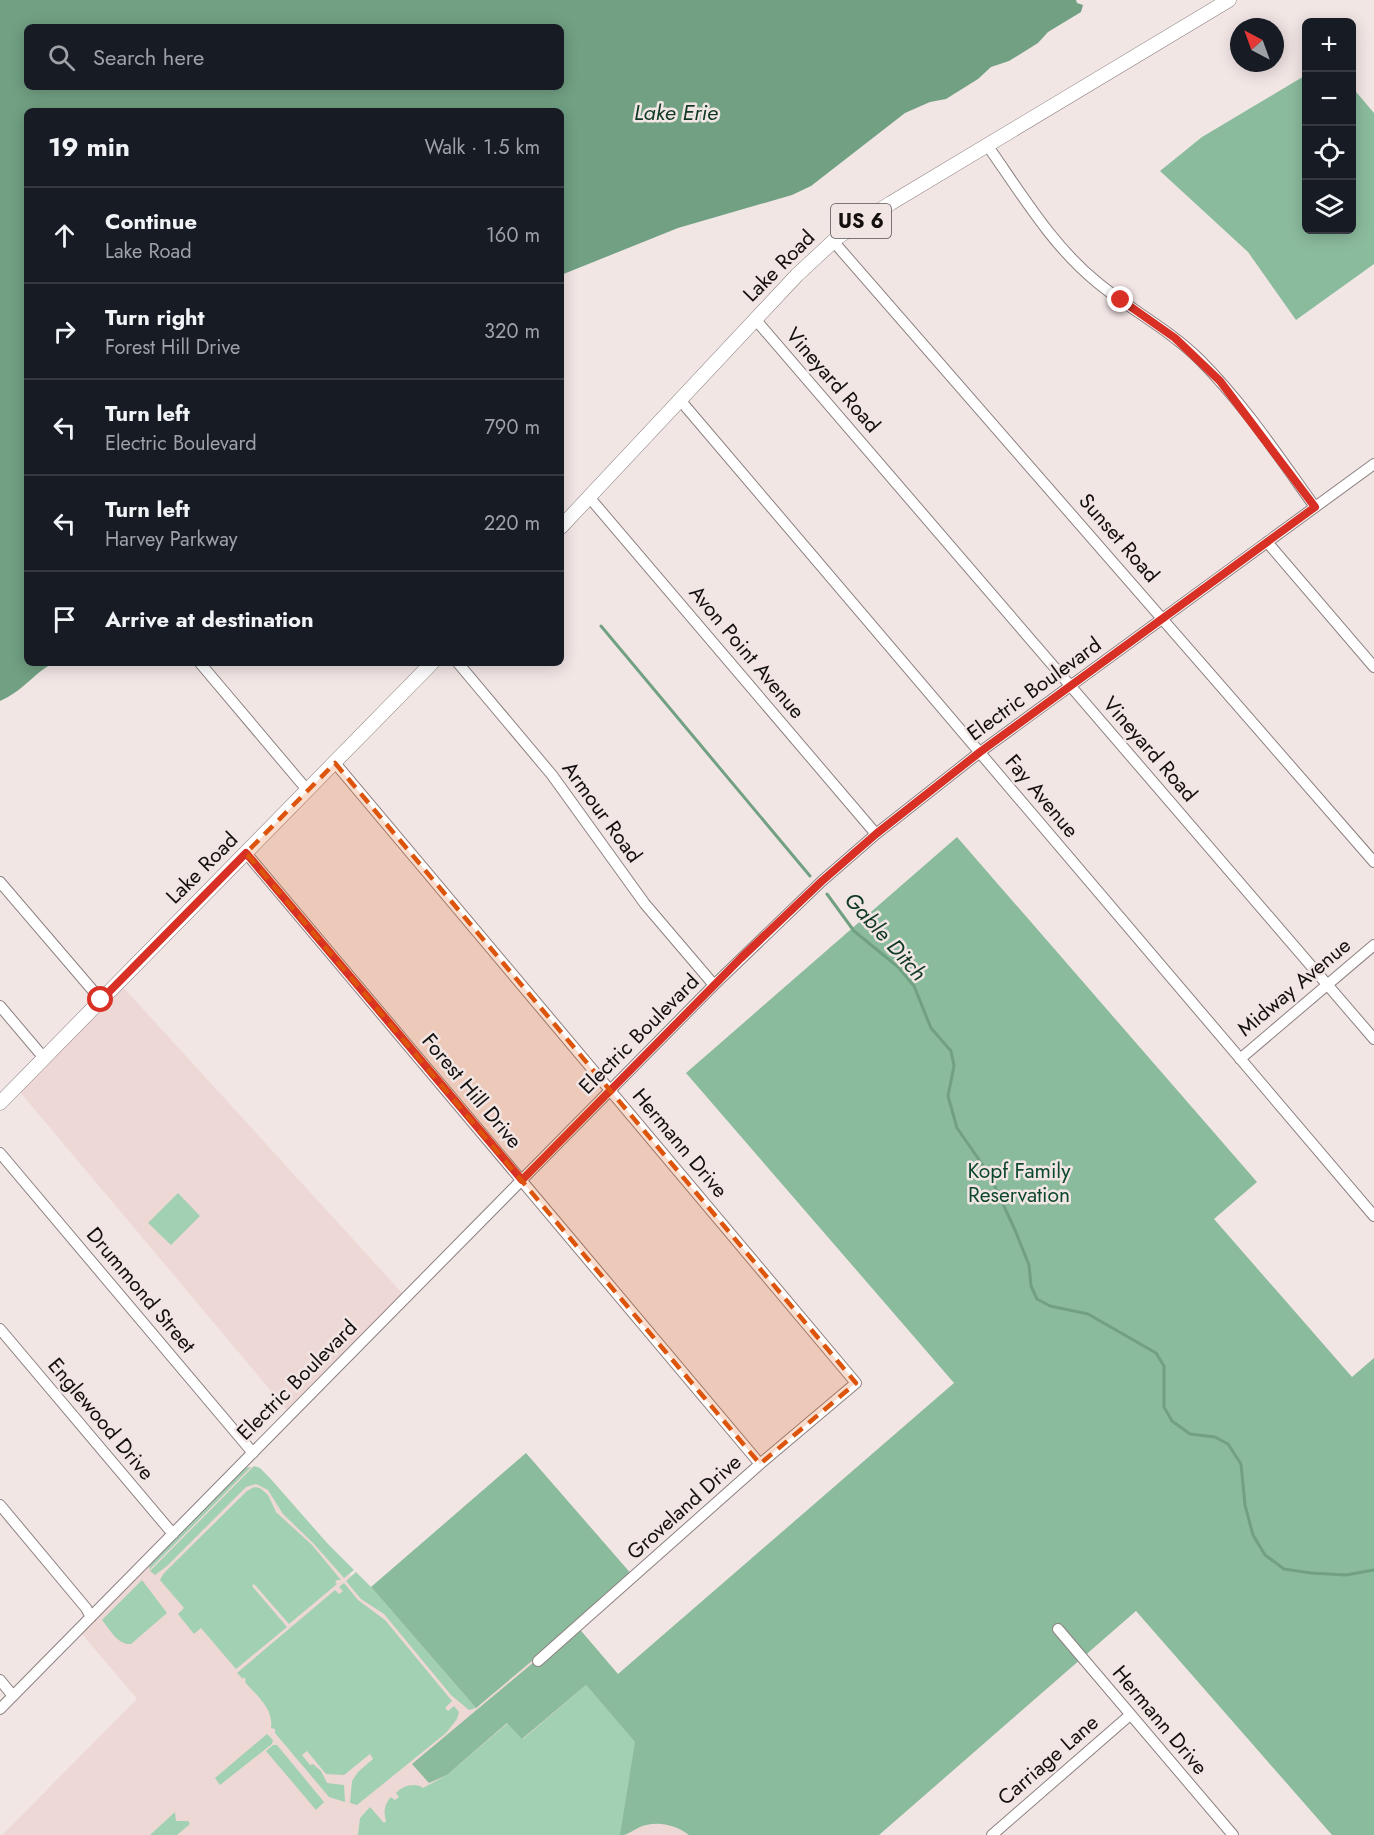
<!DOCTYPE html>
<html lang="en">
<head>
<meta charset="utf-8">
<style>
  :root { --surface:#171b24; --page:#242831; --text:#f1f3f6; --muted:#9ea1a6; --line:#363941 }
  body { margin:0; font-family:Jost,sans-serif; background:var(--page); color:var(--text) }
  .controls { position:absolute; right:18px; top:18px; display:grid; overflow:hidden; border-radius:9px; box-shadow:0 3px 15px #0003 }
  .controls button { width:54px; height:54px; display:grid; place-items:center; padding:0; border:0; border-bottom:2px solid var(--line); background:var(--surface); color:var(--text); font:30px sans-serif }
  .compass { position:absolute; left:1230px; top:18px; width:54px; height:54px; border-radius:50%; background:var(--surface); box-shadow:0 3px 15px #0003; rotate:319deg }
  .stop { position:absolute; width:18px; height:18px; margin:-14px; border:4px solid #d93025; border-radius:50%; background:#fff }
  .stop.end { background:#d93025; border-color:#fff; box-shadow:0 2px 6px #0008 }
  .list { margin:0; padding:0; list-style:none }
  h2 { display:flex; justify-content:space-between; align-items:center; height:78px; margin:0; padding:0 24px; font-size:26px }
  h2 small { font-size:20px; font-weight:400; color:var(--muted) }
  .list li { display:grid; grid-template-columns:39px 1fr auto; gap:18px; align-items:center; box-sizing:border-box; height:96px; padding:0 24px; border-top:2px solid var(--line) }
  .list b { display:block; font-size:22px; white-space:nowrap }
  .list p { margin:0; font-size:20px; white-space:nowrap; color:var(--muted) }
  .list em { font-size:20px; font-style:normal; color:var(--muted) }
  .icon { flex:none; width:33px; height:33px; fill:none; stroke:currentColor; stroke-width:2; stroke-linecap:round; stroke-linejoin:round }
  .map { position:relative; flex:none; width:1374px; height:1835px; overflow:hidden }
  .search { position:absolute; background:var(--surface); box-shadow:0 3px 15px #0003; left:24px; top:24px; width:540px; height:66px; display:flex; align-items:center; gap:15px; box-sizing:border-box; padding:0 21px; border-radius:9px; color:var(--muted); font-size:22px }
  .panel { position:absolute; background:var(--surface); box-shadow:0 3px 15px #0003; left:24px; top:108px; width:540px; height:558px; border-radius:9px }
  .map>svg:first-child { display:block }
  .built { fill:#edd8d6 }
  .green { fill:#a2d0b3 }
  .forest { fill:#8bbb9d }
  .water { fill:#71a083; fill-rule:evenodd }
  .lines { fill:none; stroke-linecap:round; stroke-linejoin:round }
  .stream { stroke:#71a083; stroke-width:3 }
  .minor-casing { stroke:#8c8180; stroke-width:12 }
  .major-casing { stroke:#8c8180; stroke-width:15 }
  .minor { stroke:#fff; stroke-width:10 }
  .major { stroke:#fff; stroke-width:14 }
  .route { stroke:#d93025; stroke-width:8 }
  .marked { fill:#dd550c; fill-opacity:0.2; stroke:#dd550c; stroke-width:4.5; stroke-dasharray:12 8; stroke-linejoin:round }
  .labels { text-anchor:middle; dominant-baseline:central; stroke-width:5; stroke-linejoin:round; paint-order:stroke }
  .shield { fill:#f2e6e5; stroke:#575050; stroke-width:1.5 }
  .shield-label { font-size:20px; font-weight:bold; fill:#141010 }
  .street-label { font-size:21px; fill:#141010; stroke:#f2e6e5 }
  .park-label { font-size:21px; fill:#0b482b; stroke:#f2e6e5 }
  .water-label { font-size:22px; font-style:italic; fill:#103823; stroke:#f2e6e5 }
</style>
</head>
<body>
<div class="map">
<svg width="1374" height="1835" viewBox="0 0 1374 1835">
  <rect width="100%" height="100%" fill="#f2e6e5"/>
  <!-- built -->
  <path class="built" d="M123,987l280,307 -116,116 -267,-318z
    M248,1467h9l138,159 161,-138 78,89 -57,50 123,143 379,-109 -200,174h-877l135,-136 -56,-66 164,-165z"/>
  <!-- green -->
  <path class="green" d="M178,1193l22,23 -29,29 -23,-22z
    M254,1466l6,2 9,9 59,67 26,26 -10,8 -30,-34 -31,-30 -15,-24 -12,-6 -10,3 -79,79 -12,9 -5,-4z
    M251,1467l-102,103 1,-6 95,-96z
    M254,1487l6,1 8,7 8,17 36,33 29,35h-4l-2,2 2,2 -48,40 -35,-40 -2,2 35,41 -51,42 -35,-41 -7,6 -16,-20 6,-6 -24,-28 4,-7 83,-82z
    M356,1572l15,15 105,121 -7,2 -18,-15 -67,-81 -23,-15 -15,-18z
    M142,1580l25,33 -36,31c-13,1 -21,-14 -29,-24z
    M344,1583l14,17 27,20 67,81 -7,7 3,3 6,-5 5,6 -2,7 -11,14 -89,72 -7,-2 2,-22 6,-9 15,-13 -3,-5 -26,21 -18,-1 -19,-23 -5,4 8,10 3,-1 8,7 6,12 17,2 1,17 -16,-5 -54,-64v-4l-4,-1c3,-19 -15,-33 -26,-46l1,-2 -2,-3 -1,2 -6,-6 98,-83 4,4 4,-3 -4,-4z
    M586,1685l91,105 -52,45h-267l2,-17 10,-11 14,16 2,-2c-3,-9 -1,-18 5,-24l4,3 4,-3 -3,-4c6,-7 20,-11 27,-5l24,-13 61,-52 15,16z
    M267,1734l6,6 -1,4 -52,41 -5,-7z
    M273,1745h4l47,57 -8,8 -50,-59z
    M175,1812l1,9h12l2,3 -13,11h-27z"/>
  <!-- forest -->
  <path class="forest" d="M1306,75v155h46v-143l22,26v151l-78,56 -48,-68 -88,-81 42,-34z
    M957,837l300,345 -43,37 138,158 22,-19v477h-42l-196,-224 -257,224h-190c-14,-11 -35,-15 -51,-7 -8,4 -10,7 -18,7l15,-93 -49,-57 -64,54 -15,-16 -60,52 -18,8 -17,-19 165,-138 41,48 336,-291 -268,-310z
    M526,1453l107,123 -157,132 -105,-121z"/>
  <!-- water -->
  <path class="water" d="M0,0h1076l1,3 6,2 -2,7 -33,20 -10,11 -29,18 -18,6 -13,12 -32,20 -16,3 -25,11 -94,73 -19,9 -114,33 -117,47v-164h-534v552h26c-21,12 -30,28 -53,38zM27,27h534v60h-534z"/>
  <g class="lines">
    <!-- stream -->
    <path class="stream" d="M601,626l209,250
      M827,894l27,37 44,36 16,19 17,42 20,23 3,15 -6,30 9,32 32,46 26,56 14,35 2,21 6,13 13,7 38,8 68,39 8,13v41l8,14 18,13 25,3 13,7 13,20 4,41 8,30 12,20 19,14 27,4 35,2 28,-5"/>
    <!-- minor casing -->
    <g class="minor-casing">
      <path id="minor" d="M987,145c34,48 65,101 111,138 33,27 72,47 102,77 44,44 79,97 115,147
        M833,241l541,621
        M755,319l619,720
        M680,400l694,816
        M589,497l287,337
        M1267,542l107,125
        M200,663l108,128
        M458,663l94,112 93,129 69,81
        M335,763l521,620 -96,81 -222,197
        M246,853l514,611
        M0,882l101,118
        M0,1006l44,52
        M1240,1059l134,-114
        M0,1153l253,300
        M0,1329l173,205
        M0,1505l86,103 5,9
        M1058,1629l175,206
        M0,1680l13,16
        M0,1709l714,-724 108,-104 54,-47 104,-82 394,-288
        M992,1835l138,-120"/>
    </g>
    <!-- major casing -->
    <g class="major-casing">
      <path id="major" d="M561,527l236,-252 41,-38 53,-34 338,-203
        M0,1103l432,-440"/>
    </g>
    <!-- minor -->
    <use href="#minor" class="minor"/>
    <!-- major -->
    <use href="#major" class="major"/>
  </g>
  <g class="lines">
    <!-- route -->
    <path class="route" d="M101,1000l145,-147 276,327 219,-222 81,-77 54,-47 104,-82 335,-245 -95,-126 -45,-43 -54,-38"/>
  </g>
  <!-- marked area -->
  <path class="marked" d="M335,763l521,620 -96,81 -514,-611z"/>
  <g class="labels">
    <!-- shield labels -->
    <rect class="shield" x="831" y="204" width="60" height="34" rx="4.5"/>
    <g class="shield-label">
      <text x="861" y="221">US 6</text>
    </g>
    <!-- street labels -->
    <g class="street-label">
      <text transform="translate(779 266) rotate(-45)">Lake Road</text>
      <text transform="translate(833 380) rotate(49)">Vineyard Road</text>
      <text transform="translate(1119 538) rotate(49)">Sunset Road</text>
      <text transform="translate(747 652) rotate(50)">Avon Point Avenue</text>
      <text transform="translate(1034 689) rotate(-36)">Electric Boulevard</text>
      <text transform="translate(1150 749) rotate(49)">Vineyard Road</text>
      <text transform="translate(1042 796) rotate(50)">Fay Avenue</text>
      <text transform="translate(602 812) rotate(54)">Armour Road</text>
      <text transform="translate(202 868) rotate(-45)">Lake Road</text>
      <text transform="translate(1294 987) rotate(-40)">Midway Avenue</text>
      <text transform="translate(639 1034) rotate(-45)">Electric Boulevard</text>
      <text transform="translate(472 1091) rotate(50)">Forest Hill Drive</text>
      <text transform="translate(680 1143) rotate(50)">Hermann Drive</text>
      <text transform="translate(141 1290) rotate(50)">Drummond Street</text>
      <text transform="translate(297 1380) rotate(-45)">Electric Boulevard</text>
      <text transform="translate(101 1419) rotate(50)">Englewood Drive</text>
      <text transform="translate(684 1507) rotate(-42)">Groveland Drive</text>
      <text transform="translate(1160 1720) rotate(50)">Hermann Drive</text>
      <text transform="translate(1048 1760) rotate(-41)">Carriage Lane</text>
    </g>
    <!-- park labels -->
    <g class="park-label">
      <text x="1019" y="1171">Kopf Family<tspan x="1019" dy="24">Reservation</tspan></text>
    </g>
    <!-- water labels -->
    <g class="water-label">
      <text x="676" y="112">Lake Erie</text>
      <text transform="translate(886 936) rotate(48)">Gable Ditch</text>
    </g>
  </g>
</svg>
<div class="controls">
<button>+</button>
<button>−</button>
<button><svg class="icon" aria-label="locate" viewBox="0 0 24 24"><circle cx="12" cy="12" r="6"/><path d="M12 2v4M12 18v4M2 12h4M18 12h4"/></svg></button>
<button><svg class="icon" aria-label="layers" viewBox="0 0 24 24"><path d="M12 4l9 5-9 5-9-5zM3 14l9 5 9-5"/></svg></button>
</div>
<svg class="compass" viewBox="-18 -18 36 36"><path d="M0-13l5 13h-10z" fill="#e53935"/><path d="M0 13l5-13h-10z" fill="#9ea1a6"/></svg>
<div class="stop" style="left:101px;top:1000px"></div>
<div class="stop end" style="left:1121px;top:300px"></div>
<div class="search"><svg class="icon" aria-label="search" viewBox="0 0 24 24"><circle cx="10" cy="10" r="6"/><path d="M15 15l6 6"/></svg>Search here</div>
<section class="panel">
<h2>19 min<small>Walk · 1.5 km</small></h2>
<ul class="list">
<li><svg class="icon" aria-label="ahead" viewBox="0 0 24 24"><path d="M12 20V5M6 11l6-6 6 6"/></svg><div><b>Continue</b><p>Lake Road</p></div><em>160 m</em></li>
<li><svg class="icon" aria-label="right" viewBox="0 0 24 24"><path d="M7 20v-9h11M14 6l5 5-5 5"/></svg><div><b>Turn right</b><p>Forest Hill Drive</p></div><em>320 m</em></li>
<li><svg class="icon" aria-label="left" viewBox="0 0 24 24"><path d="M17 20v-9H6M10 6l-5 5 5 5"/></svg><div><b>Turn left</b><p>Electric Boulevard</p></div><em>790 m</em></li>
<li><svg class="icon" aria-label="left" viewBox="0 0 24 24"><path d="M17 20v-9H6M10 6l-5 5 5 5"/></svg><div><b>Turn left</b><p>Harvey Parkway</p></div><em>220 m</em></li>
<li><svg class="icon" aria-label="arrive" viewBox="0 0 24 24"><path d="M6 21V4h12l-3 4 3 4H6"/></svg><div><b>Arrive at destination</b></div></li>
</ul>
</section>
</div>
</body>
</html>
